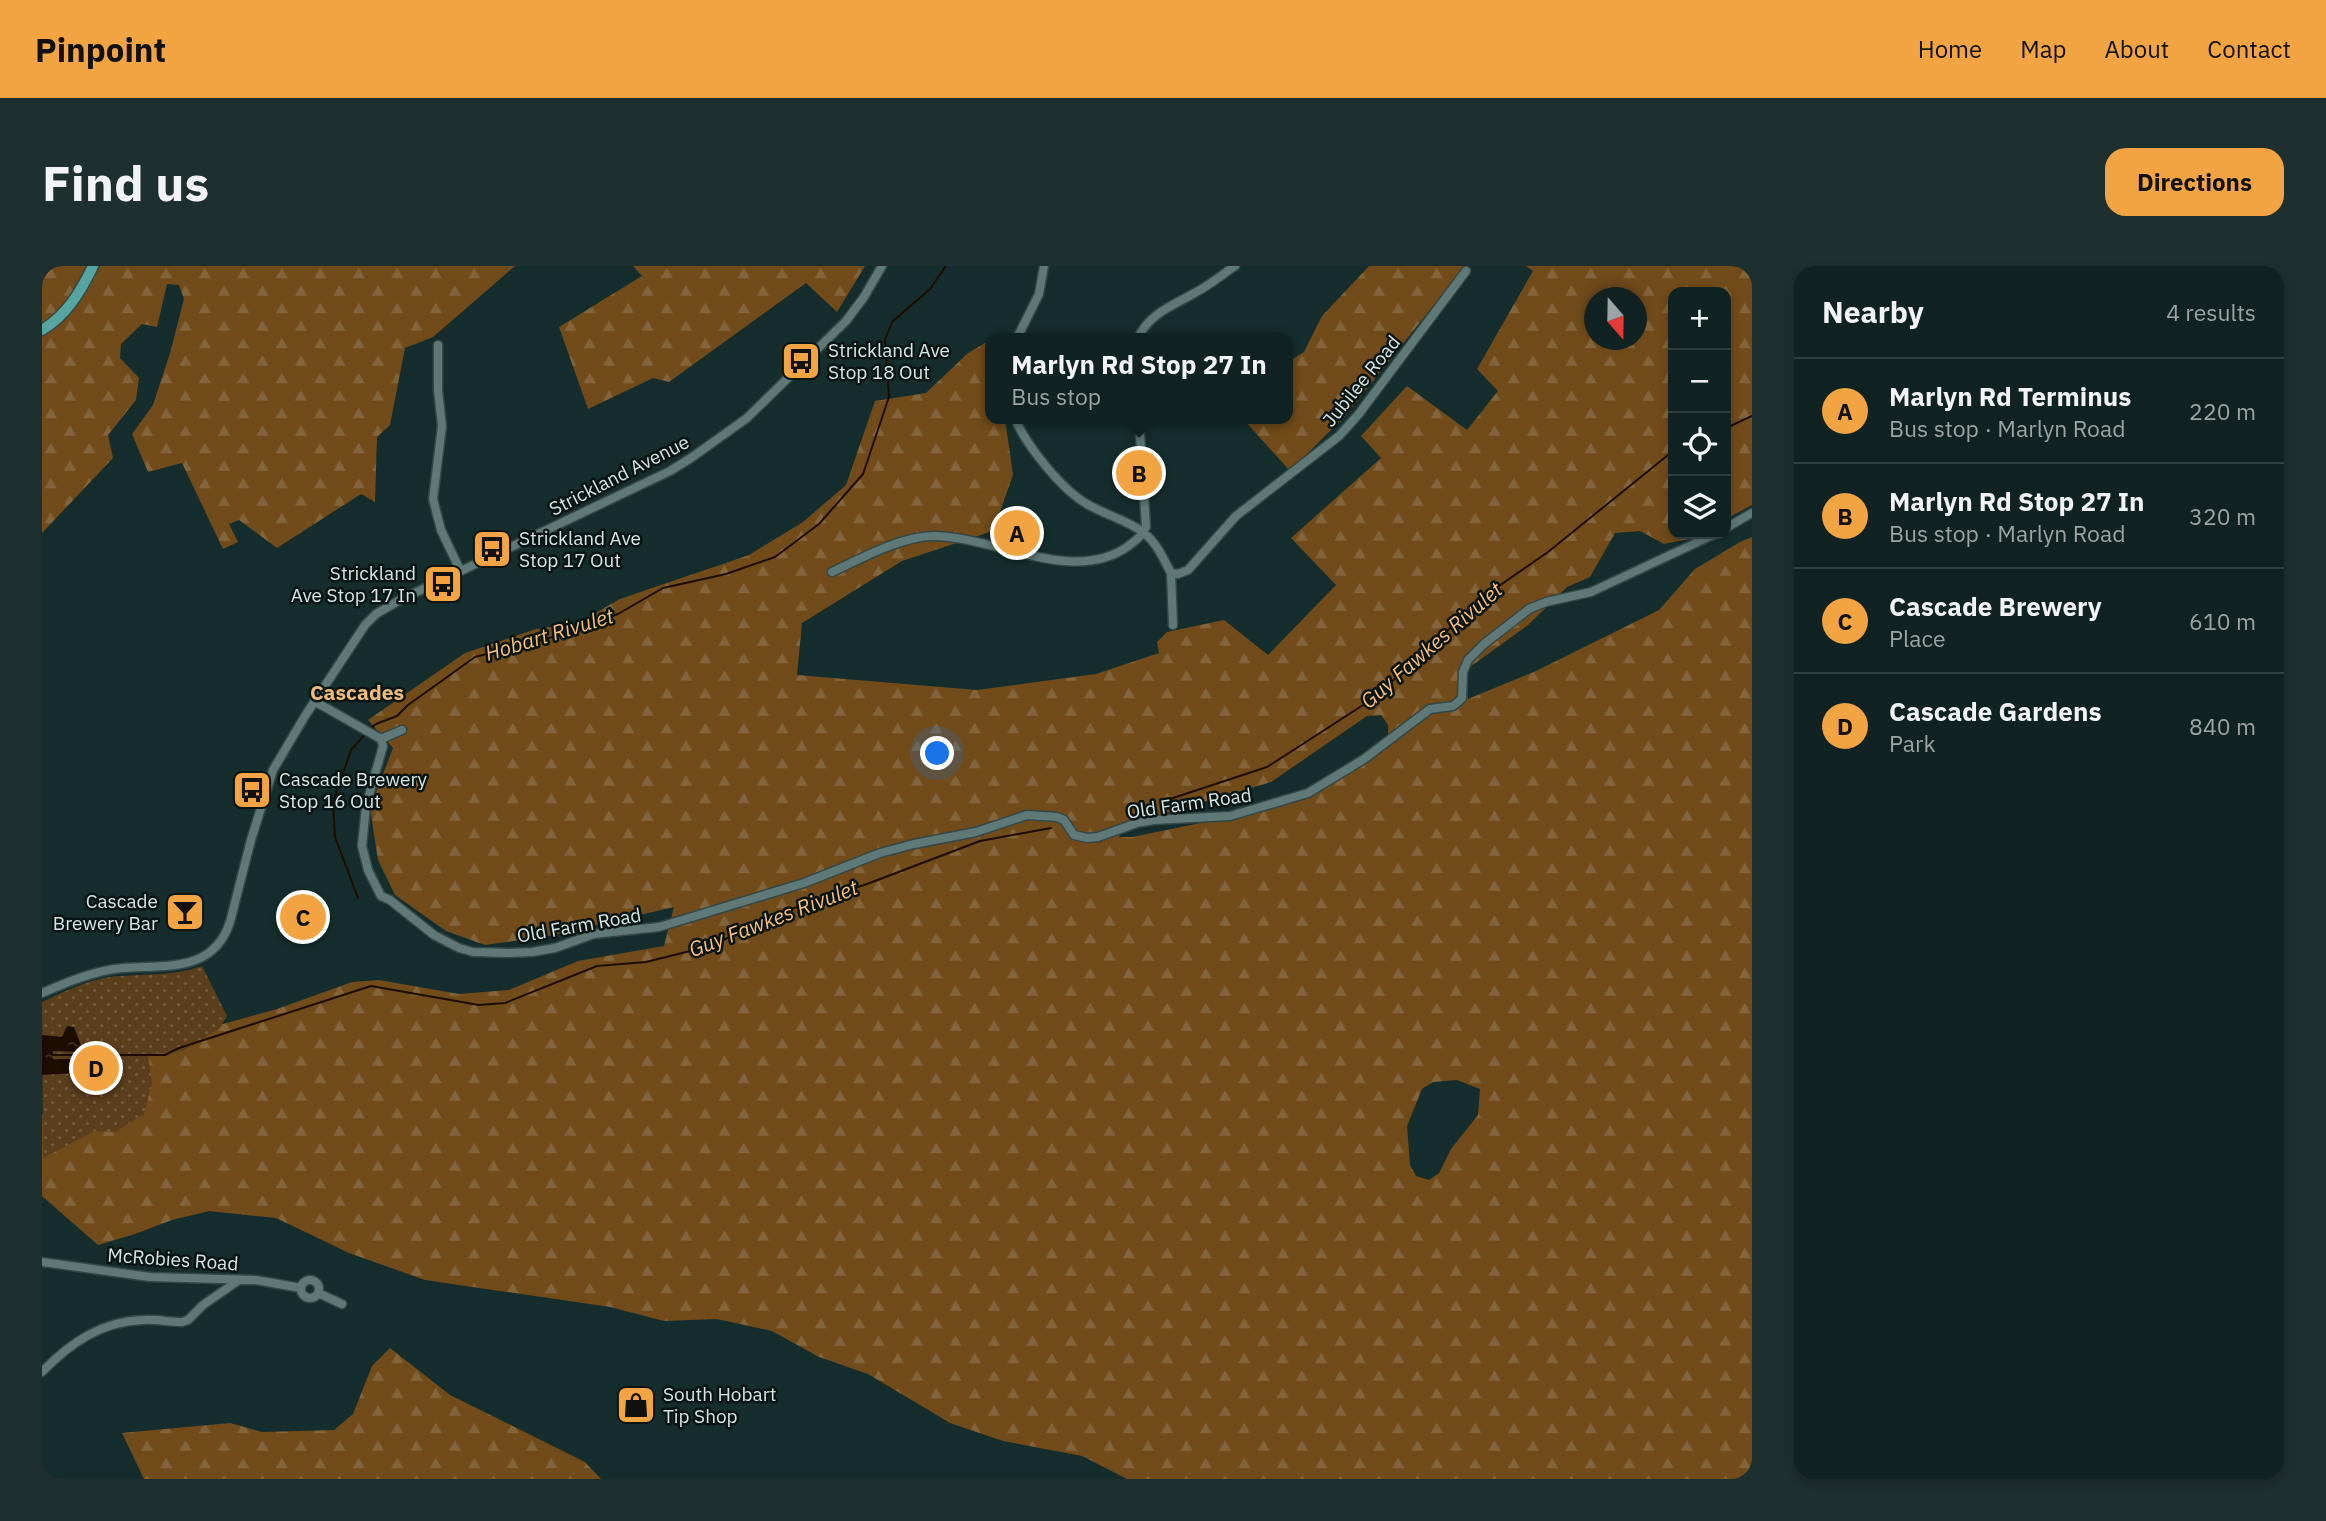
<!DOCTYPE html>
<html lang="en">
<head>
<meta charset="utf-8">
<style>
  :root { --surface:#102222; --page:#1e2f2f; --text:#f1f3f6; --muted:#9ca4a5; --line:#303f40; --accent:#f3a442 }
  body { margin:0; font-family:"IBM Plex Sans",sans-serif; background:var(--page); color:var(--text) }
  .controls { position:absolute; right:21px; top:21px; display:grid; overflow:hidden; border-radius:14px; box-shadow:0 4px 10px #0003 }
  .controls button { width:63px; height:63px; display:grid; place-items:center; padding:0; border:0; border-bottom:2px solid var(--line); background:var(--surface); color:var(--text); font:35px sans-serif }
  .compass { position:absolute; left:1542px; top:21px; width:63px; height:63px; border-radius:50%; background:var(--surface); box-shadow:0 4px 10px #0003; rotate:160deg }
  .you { position:absolute; left:896px; top:488px; width:24px; height:24px; margin:-18px; border:5px solid #fff; border-radius:50%; background:#1a73e8; box-shadow:0 0 0 10px #1a73e833 }
  .badge { display:grid; place-items:center; width:46px; height:46px; border-radius:50%; background:var(--accent); color:#111; font-size:23px; font-weight:700 }
  .pin { position:absolute; translate:-50% -50%; border:4px solid #fff; box-shadow:0 2px 7px #0006 }
  .popup { position:absolute; left:943px; top:67px; width:308px; height:91px; box-sizing:border-box; display:grid; place-content:center; border-radius:14px; background:var(--surface); filter:drop-shadow(0 2px 5px #0005); font-size:23px; white-space:nowrap; color:var(--muted) }
  .popup b { font-size:26px; color:var(--text) }
  .popup::after { content:''; position:absolute; left:50%; top:100%; margin-left:-14px; border:14px solid transparent; border-top-color:var(--surface) }
  .list { margin:0; padding:0; list-style:none }
  h2 { display:flex; justify-content:space-between; align-items:center; height:91px; margin:0; padding:0 28px; font-size:30px }
  h2 small { font-size:23px; font-weight:400; color:var(--muted) }
  .list li { display:grid; grid-template-columns:46px 1fr auto; gap:21px; align-items:center; box-sizing:border-box; height:105px; padding:0 28px; border-top:2px solid var(--line) }
  .list b { display:block; font-size:26px; white-space:nowrap }
  .list p { margin:0; font-size:23px; white-space:nowrap; color:var(--muted) }
  .list em { font-size:23px; font-style:normal; color:var(--muted) }
  .icon { flex:none; width:38px; height:38px; fill:none; stroke:currentColor; stroke-width:2; stroke-linecap:round; stroke-linejoin:round }
  .map { position:relative; flex:none; width:1710px; height:1213px; overflow:hidden; border-radius:21px }
  header { display:flex; align-items:center; gap:42px; box-sizing:border-box; height:98px; padding:0 35px; background:var(--accent); color:#111 }
  header strong { font-size:33px }
  nav { display:flex; gap:38px; margin-inline-start:auto; font-size:24px }
  .intro { display:flex; align-items:center; justify-content:space-between; box-sizing:border-box; height:168px; padding:0 42px }
  h1 { margin:0; font-size:49px }
  .button { padding:18px 32px; border-radius:21px; background:var(--accent); color:#111; font-size:24px; font-weight:700 }
  main { display:flex; gap:42px; padding:0 42px }
  aside { flex:1; background:var(--surface); border-radius:21px; box-shadow:0 4px 10px #0003 }
  .map>svg:first-child { display:block }
  .forest { fill:url(#forest-firs); fill-rule:evenodd }
  .park { fill:url(#park-dots) }
  .water { fill:url(#water-ripples) }
  .lines { fill:none; stroke-linecap:round; stroke-linejoin:round }
  .stream { stroke:#1d0d00; stroke-width:2 }
  .minor-casing { stroke:#344847; stroke-width:11 }
  .major-casing { stroke:#344847; stroke-width:13 }
  .minor { stroke:#5e7977; stroke-width:8 }
  .major { stroke:#57a5a1; stroke-width:10 }
  .labels { text-anchor:middle; dominant-baseline:central; stroke-width:5; stroke-linejoin:round; paint-order:stroke }
  .poi-label { font-size:19px; fill:#d7e5e4; stroke:#091413; text-anchor:start }
  .street-label { font-size:19px; fill:#d7e5e4; stroke:#091413 }
  .water-label { font-size:21px; font-style:italic; fill:#f9bf7e; stroke:#091413 }
  .neighbourhood-label { font-size:21px; font-weight:bold; fill:#f0ba7d; stroke:#091413 }
</style>
</head>
<body>
<header>
<strong>Pinpoint</strong>
<nav><a>Home</a><a>Map</a><a>About</a><a>Contact</a></nav>
</header>
<div class="intro"><h1>Find us</h1><a class="button">Directions</a></div>
<main>
<div class="map">
<svg width="1710" height="1213" viewBox="0 0 1710 1213">
  <defs>
    <pattern id="forest-firs" width="22" height="20" patternUnits="userSpaceOnUse" patternTransform="scale(1.75)"><rect width="22" height="20" fill="#714b1a"/><path d="M5 1l3.5 6h-7zM16 11l3.5 6h-7z" fill="#84653b"/></pattern>
    <pattern id="park-dots" width="8" height="8" patternUnits="userSpaceOnUse" patternTransform="scale(1.75)"><rect width="8" height="8" fill="#5b3e1c"/><path d="M2 2h.1M6 6h.1" fill="none" stroke="#725a3d" stroke-width="1.8" stroke-linecap="round"/></pattern>
    <pattern id="water-ripples" width="26" height="14" patternUnits="userSpaceOnUse" patternTransform="scale(1.75)"><rect width="26" height="14" fill="#1d0d00"/><path d="M2 4q2-2 4 0t4 0M15 11q2-2 4 0t4 0" fill="none" stroke="#3d3025"/></pattern>
  </defs>
  <rect width="100%" height="100%" fill="#152e2d"/>
  <!-- forest -->
  <path class="forest" d="M0,0h473l-82,71 -28,11 -15,77 -13,12 -2,65 -14,-8 -84,54 -38,-28 -10,4 9,18 -15,7 -41,-86 -34,9 -16,-38 21,-29 17,-52 14,-54 -5,-14 -12,-1 -10,43 -15,-3 -21,20 -1,14 19,20 -3,22 -28,35 5,23 -71,75z
    M591,0h232l-28,46 -31,-29 -137,99 -16,-4 -65,31 -29,-82 83,-51z
    M1327,0h96l-120,150 -55,55 -47,-52h45v-57l16,-10 18,-36z
    M1484,0h226v239l-26,14v-227h-53v242h26l-10,5 -25,5 -24,-13 -25,2 -25,44 -23,10 -39,38 -65,47 5,27 68,-28 123,-61 36,-41 45,-27 12,-5v942h-625l-45,-23 -79,-15 -53,-18 -82,-49 -49,-17 -47,-26 -55,-12 -53,2 -54,-14 -185,-27 -76,-27 -73,-35 -67,-7 -37,9 -37,14 -37,11 -56,-49v-81l87,-65 148,-41 75,-27 27,-2 80,14 50,-4 69,-29 86,-15 10,-39 -120,28 -69,10 -39,-14 -51,-36 -17,-35 -8,-52 23,-60 -25,-28 97,-67 71,-24 40,-5 44,-25 129,-44 54,-33 43,-37 29,-84 51,-8 42,-40 22,-13v79h15l8,56 -20,56 -91,30 -100,62 -5,52 180,15 119,-16 63,-21 -2,-11 10,-10 57,-12 44,35 68,-70 -45,-47 90,-80 -20,-22 46,-50 60,44 31,-39 -21,-22 56,-98zM1552,32h42v42h-42zM1339,449l7,10v13l-15,20 -98,50 -143,29h-13l4,-11 148,-44 96,-66zM1415,814l23,9 -2,26 -27,34 -12,24 -10,7 -13,-4 -6,-11 -3,-39 15,-37 11,-7z
    M348,1082l60,47 135,67 16,17h-457l-22,-46 108,-10 32,9 72,-2 19,-16 19,-48z"/>
  <!-- park -->
  <path class="park" d="M160,700l25,50 -7,12 -37,23 -35,3 4,29 -8,31 -29,18 -20,-1 -52,27 -1,-156c24,-11 51,-25 78,-26 29,-2 54,0 82,-10z"/>
  <!-- water -->
  <path class="water" d="M25,760l7,1 8,21 -2,4 -27,-1v8h26l3,3 -4,11 -36,2v-40l20,2z"/>
  <g class="lines">
    <!-- stream -->
    <path class="stream" d="M1684,162l26,-12
      M328,463l6,-5 21,-8 11,-11 67,-48 89,-23 54,-20 45,-26 63,-14 49,-17 44,-33 44,-50 26,-77 -4,-57 7,-18 38,-33 16,-23
      M1125,534l100,-33 107,-69 112,-103 62,-43 125,-101
      M316,632l-23,-61 -2,-35 18,-52 15,-17
      M11,789h112l14,-7 192,-62 108,19 26,-2 92,-37 49,-4 64,-16 81,-37 76,-25 113,-43 71,-13"/>
    <!-- minor casing -->
    <g class="minor-casing">
      <path id="minor" d="M975,72l22,-44 5,-28
        M1096,72c12,-26 37,-33 60,-47 13,-7 25,-17 37,-25
        M396,79v45l4,36 -9,73 8,31 19,40
        M973,153c12,27 46,70 72,85 18,11 41,16 57,29 13,10 20,27 27,40
        M1684,262l26,-15
        M790,306c28,-13 70,-36 101,-36 61,0 139,49 194,11 8,-6 15,-11 19,-20l-7,-108
        M1131,359l-2,-52 7,1 10,-4 48,-54 103,-80 19,-21 108,-144
        M272,435l67,38 2,7 -17,60 -4,40 6,24 13,26 9,4 44,35 25,13 14,4 36,1 23,-1 23,-4 39,-14 65,-7 145,-44 76,-30 34,-9 62,-12 51,-17 30,2 7,3 10,15 13,3 11,-1 39,-14 17,-3 76,-4 78,-23 56,-34 66,-50 23,-3 5,-4 4,-4 1,-26 5,-12 16,-16 45,-35 17,-7 45,-10 124,-58
        M339,473l21,-9
        M0,727c23,-10 47,-20 72,-24 44,-6 98,8 116,-47l21,-82 22,-70 32,-54 60,-91 11,-11 24,-14 270,-129 21,-13 56,-40 99,-97 18,-24 18,-31
        M0,996l108,15 106,3 45,8
        M259 1023a9 9 0 1 1 18 0a9 9 0 1 1-18 0Z
        M276,1027l24,11
        M0,1106c28,-29 60,-51 101,-52 13,-1 26,2 39,2l6,-2 15,-15 36,-25"/>
    </g>
    <!-- major casing -->
    <g class="major-casing">
      <path id="major" d="M0,64c25,-15 39,-39 51,-64"/>
    </g>
    <!-- minor -->
    <use href="#minor" class="minor"/>
    <!-- major -->
    <use href="#major" class="major"/>
  </g>
  <!-- icons -->
  <defs>
    <g id="bus-square" transform="scale(2.0125)"><rect x="-9" y="-9" width="18" height="18" rx="4" fill="#f3a442" stroke="#091413"/><path d="M-5-6H5V4H4V6H2V4H-2V6H-4V4H-5ZM-3.5-4V0h7V-4ZM-3.5 1.2v1.5H-2V1.2ZM2 1.2v1.5H3.5V1.2Z" fill="#111"/></g>
    <g id="bar-square" transform="scale(2.0125)"><rect x="-9" y="-9" width="18" height="18" rx="4" fill="#f3a442" stroke="#091413"/><path d="M-6-5H6L.8 .8V4.5H3.5V6h-7V4.5H-.8V.8Z" fill="#111"/></g>
    <g id="shop-square" transform="scale(2.0125)"><rect x="-9" y="-9" width="18" height="18" rx="4" fill="#f3a442" stroke="#091413"/><path d="M-5-2.5h2.3a2.7 3.5 0 0 1 5.4 0H5L5.5 6h-11ZM-1.5-2.5h3a1.5 2.3 0 0 0-3 0Z" fill="#111"/></g>
  </defs>
  <g fill-rule="evenodd">
    <use href="#bus-square" x="759" y="95"/>
    <use href="#bus-square" x="450" y="283"/>
    <use href="#bus-square" x="401" y="318"/>
    <use href="#bus-square" x="210" y="524"/>
    <use href="#bar-square" x="143" y="646"/>
    <use href="#shop-square" x="594" y="1139"/>
  </g>
  <g class="labels">
    <!-- poi labels -->
    <g class="poi-label">
      <text x="786" y="84">Strickland Ave<tspan x="786" dy="22">Stop 18 Out</tspan></text>
      <text x="477" y="272">Strickland Ave<tspan x="477" dy="22">Stop 17 Out</tspan></text>
      <text x="374" y="307" text-anchor="end">Strickland<tspan x="374" dy="22">Ave Stop 17 In</tspan></text>
      <text x="237" y="513">Cascade Brewery<tspan x="237" dy="22">Stop 16 Out</tspan></text>
      <text x="116" y="635" text-anchor="end">Cascade<tspan x="116" dy="22">Brewery Bar</tspan></text>
      <text x="621" y="1128">South Hobart<tspan x="621" dy="22">Tip Shop</tspan></text>
    </g>
    <!-- street labels -->
    <g class="street-label">
      <text transform="translate(1319 115) rotate(-51)">Jubilee Road</text>
      <text transform="translate(577 209) rotate(-27)">Strickland Avenue</text>
      <text transform="translate(1147 537) rotate(-8)">Old Farm Road</text>
      <text transform="translate(537 659) rotate(-10)">Old Farm Road</text>
      <text transform="translate(131 993) rotate(4)">McRobies Road</text>
    </g>
    <!-- water labels -->
    <g class="water-label">
      <text transform="translate(507 368) rotate(-17)">Hobart Rivulet</text>
      <text transform="translate(1389 379) rotate(-41)">Guy Fawkes Rivulet</text>
      <text transform="translate(731 652) rotate(-21)">Guy Fawkes Rivulet</text>
    </g>
    <!-- neighbourhood labels -->
    <g class="neighbourhood-label">
      <text x="315" y="426">Cascades</text>
    </g>
  </g>
</svg>
<div class="controls">
<button>+</button>
<button>−</button>
<button><svg class="icon" aria-label="locate" viewBox="0 0 24 24"><circle cx="12" cy="12" r="6"/><path d="M12 2v4M12 18v4M2 12h4M18 12h4"/></svg></button>
<button><svg class="icon" aria-label="layers" viewBox="0 0 24 24"><path d="M12 4l9 5-9 5-9-5zM3 14l9 5 9-5"/></svg></button>
</div>
<svg class="compass" viewBox="-18 -18 36 36"><path d="M0-13l5 13h-10z" fill="#e53935"/><path d="M0 13l5-13h-10z" fill="#9ca4a5"/></svg>
<div class="you"></div>
<div class="pin badge" style="left:975px;top:267px">A</div>
<div class="pin badge" style="left:1097px;top:207px">B</div>
<div class="popup"><b>Marlyn Rd Stop 27 In</b>Bus stop</div>
<div class="pin badge" style="left:261px;top:651px">C</div>
<div class="pin badge" style="left:54px;top:802px">D</div>
</div>
<aside>
<h2>Nearby<small>4 results</small></h2>
<ul class="list">
<li><span class="badge">A</span><div><b>Marlyn Rd Terminus</b><p>Bus stop · Marlyn Road</p></div><em>220 m</em></li>
<li><span class="badge">B</span><div><b>Marlyn Rd Stop 27 In</b><p>Bus stop · Marlyn Road</p></div><em>320 m</em></li>
<li><span class="badge">C</span><div><b>Cascade Brewery</b><p>Place</p></div><em>610 m</em></li>
<li><span class="badge">D</span><div><b>Cascade Gardens</b><p>Park</p></div><em>840 m</em></li>
</ul>
</aside>
</main>
</body>
</html>
